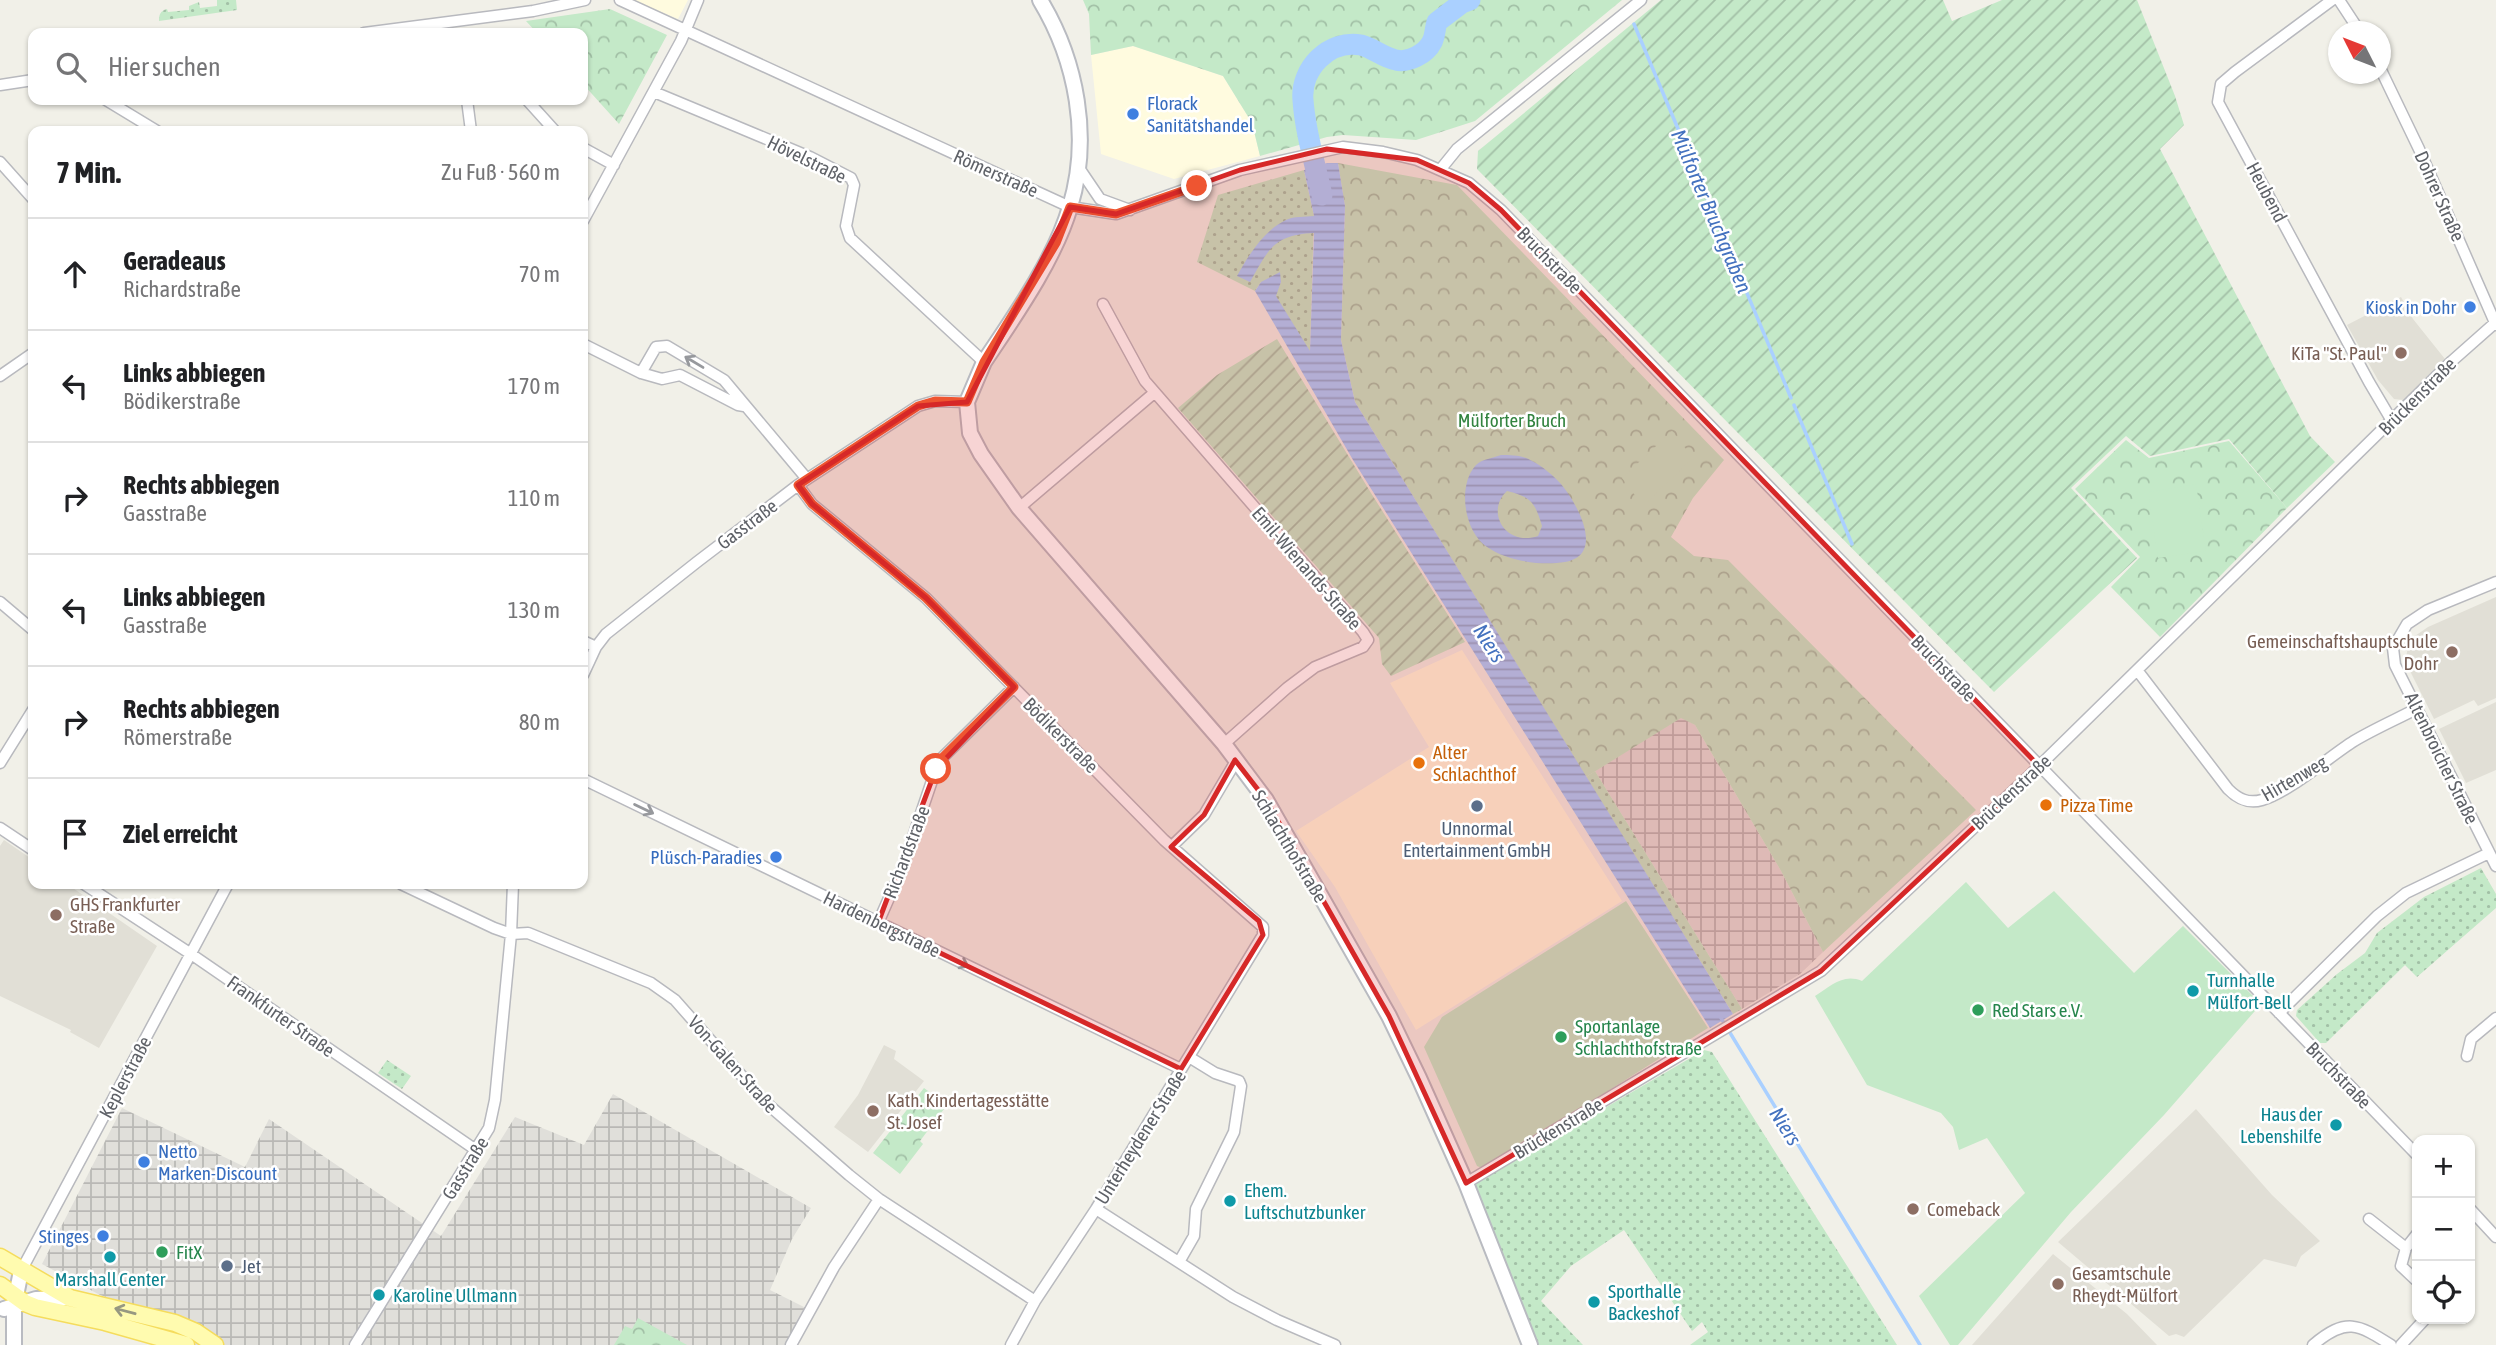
<!DOCTYPE html>
<html lang="de">
<head>
<meta charset="utf-8">
<style>
  :root { --surface:#fff; --page:#f2f2f2; --text:#202124; --muted:#757577; --line:#e0e0e0 }
  body { margin:0; font-family:"Asap Condensed",sans-serif; background:var(--page); color:var(--text) }
  .controls { position:absolute; right:21px; bottom:21px; display:grid; overflow:hidden; border-radius:14px; box-shadow:0 2px 5px #0004 }
  .controls button { width:63px; height:63px; display:grid; place-items:center; padding:0; border:0; border-bottom:2px solid var(--line); background:var(--surface); color:var(--text); font:35px sans-serif }
  .compass { position:absolute; left:2328px; top:21px; width:63px; height:63px; border-radius:50%; background:var(--surface); box-shadow:0 2px 5px #0004; rotate:312deg }
  .stop { position:absolute; width:21px; height:21px; margin:-16px; border:5px solid #ee5531; border-radius:50%; background:#fff }
  .stop.end { background:#ee5531; border-color:#fff; box-shadow:0 2px 7px #0008 }
  .list { margin:0; padding:0; list-style:none }
  h2 { display:flex; justify-content:space-between; align-items:center; height:91px; margin:0; padding:0 28px; font-size:30px }
  h2 small { font-size:23px; font-weight:400; color:var(--muted) }
  .list li { display:grid; grid-template-columns:46px 1fr auto; gap:21px; align-items:center; box-sizing:border-box; height:112px; padding:0 28px; border-top:2px solid var(--line) }
  .list b { display:block; font-size:26px; white-space:nowrap }
  .list p { margin:0; font-size:23px; white-space:nowrap; color:var(--muted) }
  .list em { font-size:23px; font-style:normal; color:var(--muted) }
  .icon { flex:none; width:38px; height:38px; fill:none; stroke:currentColor; stroke-width:2; stroke-linecap:round; stroke-linejoin:round }
  .map { position:relative; flex:none; width:2496px; height:1345px; overflow:hidden }
  .search { position:absolute; background:var(--surface); box-shadow:0 2px 5px #0004; left:28px; top:28px; width:560px; height:77px; display:flex; align-items:center; gap:18px; box-sizing:border-box; padding:0 24px; border-radius:14px; color:var(--muted); font-size:26px }
  .panel { position:absolute; background:var(--surface); box-shadow:0 2px 5px #0004; left:28px; top:126px; width:560px; height:763px; border-radius:14px }
  .map>svg:first-child { display:block }
  .commercial { fill:#fffbdf }
  .industrial { fill:url(#industrial-grid) }
  .education { fill:#e1dfd6 }
  .grass { fill:url(#grass-dots) }
  .forest { fill:url(#forest-crowns) }
  .garden { fill:url(#garden-furrows) }
  .pitch { fill:#c4e9c8 }
  .water { fill:url(#water-rules); fill-rule:evenodd }
  .lines { fill:none; stroke-linecap:round; stroke-linejoin:round }
  .stream { stroke:#aad0ff; stroke-width:3.5 }
  .river { stroke:#aad0ff; stroke-width:21 }
  .minor-casing { stroke:#b8b9be; stroke-width:13 }
  .secondary-casing { stroke:#b9bbc1; stroke-width:18 }
  .primary-casing { stroke:#f5dc5d; stroke-width:19 }
  .minor { stroke:#fff; stroke-width:10 }
  .secondary { stroke:#fff; stroke-width:14 }
  .primary { stroke:#fffbaf; stroke-width:16 }
  .oneway { stroke:#97999d }
  .oneway2 { stroke:#979881 }
  .route { stroke:#ee5531; stroke-width:9 }
  .marked { fill:#d62828; fill-opacity:0.2; stroke:#d62828; stroke-width:5; stroke-linejoin:round }
  .shop-dot { fill:#3f7fe0; stroke:#fff; stroke-width:2.5 }
  .education-dot { fill:#8d6e63; stroke:#fff; stroke-width:2.5 }
  .food-dot { fill:#e8710a; stroke:#fff; stroke-width:2.5 }
  .service-dot { fill:#5c6f8a; stroke:#fff; stroke-width:2.5 }
  .culture-dot { fill:#0f9aa8; stroke:#fff; stroke-width:2.5 }
  .leisure-dot { fill:#2e9e5b; stroke:#fff; stroke-width:2.5 }
  .labels { text-anchor:middle; dominant-baseline:central; stroke-width:5; stroke-linejoin:round; paint-order:stroke }
  .shop-label { font-size:19px; fill:#366cbe; stroke:#fff; text-anchor:end }
  .street-label { font-size:19px; fill:#5f6268; stroke:#fff }
  .education-label { font-size:19px; fill:#785e54; stroke:#fff; text-anchor:start }
  .park-label { font-size:19px; fill:#32833f; stroke:#fff }
  .food-label { font-size:19px; fill:#c56008; stroke:#fff; text-anchor:start }
  .service-label { font-size:19px; fill:#4e5e75; stroke:#fff }
  .culture-label { font-size:19px; fill:#0d838f; stroke:#fff; text-anchor:start }
  .leisure-label { font-size:19px; fill:#27864d; stroke:#fff; text-anchor:start }
  .water-label { font-size:21px; font-style:italic; fill:#4472bf; stroke:#fff }
</style>
</head>
<body>
<div class="map">
<svg width="2496" height="1345" viewBox="0 0 2496 1345">
  <defs>
    <pattern id="industrial-grid" width="8" height="8" patternUnits="userSpaceOnUse" patternTransform="scale(1.75)"><rect width="8" height="8" fill="#e0dfda"/><path d="M0 4h8M4 0v8" fill="none" stroke="#b9b8b5"/></pattern>
    <pattern id="grass-dots" width="8" height="8" patternUnits="userSpaceOnUse" patternTransform="scale(1.75)"><rect width="8" height="8" fill="#c4e9c8"/><path d="M2 2h.1M6 6h.1" fill="none" stroke="#a2c0a6" stroke-width="1.8" stroke-linecap="round"/></pattern>
    <pattern id="forest-crowns" width="20" height="18" patternUnits="userSpaceOnUse" patternTransform="scale(1.75)"><rect width="20" height="18" fill="#c4e9c8"/><path d="M2 6a3 3 0 1 1 6 0M12 15a3 3 0 1 1 6 0" fill="none" stroke="#a2c0a6"/></pattern>
    <pattern id="garden-furrows" width="10" height="10" patternUnits="userSpaceOnUse" patternTransform="scale(1.75)"><rect width="10" height="10" fill="#c4e9c8"/><path d="M-1 1l2-2M0 10L10 0M9 11l2-2" fill="none" stroke="#a2c0a6"/></pattern>
    <pattern id="water-rules" width="6" height="5" patternUnits="userSpaceOnUse" patternTransform="scale(1.75)"><rect width="6" height="5" fill="#aad0ff"/><path d="M0 2.5h6" fill="none" stroke="#8eacd2"/></pattern>
  </defs>
  <rect width="100%" height="100%" fill="#f1f0e8"/>
  <!-- commercial -->
  <path class="commercial" d="M633,0h55l-10,19z
    M1133,46l90,30 29,47 8,33 -86,23 -73,-25 -10,-99z
    M1462,650l160,251 -206,129 -81,-143 -39,-56 133,-84 -39,-64z"/>
  <!-- industrial -->
  <path class="industrial" d="M1681,717l14,8 86,146 42,81 -23,22 -58,35 -147,-238z
    M613,1094l198,114 -19,31 -22,51 42,21 -18,34h-617l10,-23 -87,-27 -58,-31 80,-156 123,59 24,-48 172,117 74,-119 69,28z"/>
  <!-- education -->
  <path class="education" d="M2401,297l12,22 32,40 -41,41 -10,-1 -16,-19 -31,-55z
    M2496,597v101l-18,8 -4,-6 -40,19 -24,-48 -4,-13 2,-12 7,-10 13,-9z
    M2496,702v68l-30,13 -27,-54z
    M4,840l29,20v24h34l90,62 -58,102 -29,-16 1,-2 -71,-34v-150z
    M884,1045l12,6 -2,8 30,22 -56,71 -34,-25 24,-32z
    M2196,1109l76,86 48,46 -19,15 -5,11 -32,-8 -80,78 -8,-3 -7,2 -111,-94z
    M2053,1254l74,60 30,31h-185z"/>
  <!-- grass -->
  <path class="grass" d="M217,0h19l1,10 -78,11c0,-6 1,-10 8,-12l1,3 21,-2v-4l10,-4 1,6 17,-2z
    M1304,170l10,46 -4,136 -35,-56 6,-14h-20l-6,9 -58,-29 21,-67z
    M1595,771l147,238 -9,5 -147,-237z
    M2481,868l15,26v14l-79,69 -12,-12 -79,78h-6l-24,-27 1,-6 40,-36 28,-21 12,-20 47,-36z
    M1704,1050l8,2 185,293h-207l18,-13 -6,-10 -10,9 -68,-101 -53,36 -30,35 42,44h-45l-70,-157z
    M387,1060l24,16 -9,13 -24,-16z"/>
  <!-- forest -->
  <path class="forest" d="M1083,0h539l-147,121 -59,19 -73,-5 -16,2 -67,19 -8,-33 -29,-47 -90,-30 -42,9 -2,-41z
    M610,9l57,26 -48,89 -36,-40v-51h-46l-11,-12z
    M1338,163l119,22 267,275 -31,38 -22,39 23,19 34,4 248,250 -153,142 -42,-81 -86,-146 -14,-7 -95,59 -231,-375 -14,-62 4,-133z
    M2126,440l23,18 80,-17 58,67 -127,129 -49,-50 29,-30 -65,-68z
    M924,1088l23,17 -27,36 3,3 -23,30 -27,-21z
    M638,1318l49,27h-73l11,-19 7,3z"/>
  <!-- garden -->
  <path class="garden" d="M1661,0h282l9,21 50,-21h135l38,96 9,29 -24,24 150,287 25,26 -48,46 -58,-69 -79,17 -24,-20 -55,52 66,70 -143,134 -517,-523 1,-18z
    M1277,339l94,154 94,149 -74,34 -9,-12 -3,-26 -201,-230 39,-33z"/>
  <!-- pitch -->
  <path class="pitch" d="M1672,431l21,27 -50,48 -21,-28z
    M2196,484l10,67 -48,7 -10,-66z
    M1966,882l42,46 46,-37 80,82 49,-47 78,78 -97,111 -93,97 -113,133h-8l-31,-49 106,-103 -38,-55 -28,12 -6,-23 -12,-14 -74,-28 -52,-89c16,-10 28,-23 47,-15z
    M1626,901l82,127 -224,141 -7,-3 -53,-119 18,-30z"/>
  <!-- water -->
  <path class="water" d="M1327,163h11l7,43 -4,134 14,62 378,612 -23,14 -357,-568 -98,-169 6,-9 19,-10 1,10 -5,14 34,55 4,-118c-41,2 -45,16 -64,49l-13,-6c11,-20 27,-46 49,-56 8,-4 19,-3 28,-4l-10,-46z
    M1501,455c11,0 21,0 31,6 10,5 22,15 29,23 16,19 45,71 4,78 -24,4 -58,-1 -78,-15 -23,-15 -30,-62 -11,-82 6,-6 17,-7 25,-10zM1507,491c25,6 28,12 35,35l-4,10c-33,11 -53,-25 -31,-45z"/>
  <g class="lines">
    <!-- stream -->
    <path class="stream" d="M1634,24l157,374
      M1794,405l58,139
      M1721,1018l199,327"/>
    <!-- river -->
    <path class="river" d="M1322,195c-7,-31 -17,-64 -19,-95 -3,-31 26,-61 58,-55 12,3 23,13 35,15 12,3 30,-6 36,-18 3,-5 3,-14 5,-20l25,-19 8,-3"/>
    <!-- minor casing -->
    <g class="minor-casing">
      <path id="minor" d="M620,0l450,207 46,7 124,-44 103,-23 40,5 34,8 52,23 32,27 916,945
        M2332,0l-97,72 -14,12 -3,18 151,280 23,39
        M2339,0l21,32
        M364,33l169,-22 52,-11
        M2380,68l39,81 77,176
        M0,85l33,-5
        M654,92l156,65 41,21 3,7 -8,41 4,12 134,124
        M106,100l51,31
        M467,100l4,31
        M527,100l28,31
        M583,148l31,17
        M0,162l33,37
        M1079,168l21,31 30,11
        M1440,170l17,-21 184,-149
        M583,221l98,-180 17,-41
        M1103,304l42,77 218,251 5,8 -5,7 -48,20 -28,21 -63,56
        M583,344l58,29 21,6 18,-4 58,30 6,1
        M641,373l15,-26 11,-1 57,34 83,99
        M0,376l33,-23
        M798,485l14,19 114,94 238,242 99,87v8l-167,274 -61,92 -24,44
        M1019,508l135,-115
        M2496,582l-68,28 -21,14 -14,24 2,17 101,201
        M0,602l33,28
        M583,641l13,6
        M2137,670l91,119c10,10 20,15 34,11 26,-7 68,-44 92,-59 20,-12 43,-22 64,-33
        M583,675l13,-28 10,-13 91,-72 101,-77 120,-79 17,-5 32,1
        M0,763l33,-53
        M583,779l598,290
        M0,828l33,22
        M1172,846l32,-31 32,-54
        M84,884l107,70 285,196
        M401,884l93,44 17,6 17,-1 123,50 24,17 89,101 85,74 30,24 156,102
        M878,923l25,-57 33,-97 6,-11 72,-71
        M2279,1013l98,-97 29,-23 83,-40
        M2467,1056l4,-17 25,-21
        M1466,1183l355,-212 208,-195 423,-415 44,-39
        M1096,1209l137,88 44,23 58,25
        M2470,1209l26,28
        M2369,1219l37,29
        M2417,1234l-11,14 -5,18 16,15
        M1179,1262l15,-26 2,-27 38,-77 7,-46 -2,-5 -24,-8 -26,-16
        M21,1271l207,-387
        M355,1345l134,-217 6,-28 16,-166 2,-50
        M791,1345l43,-78 45,-68
        M2313,1345c33,-28 45,-21 78,0
        M2401,1345l24,-26"/>
    </g>
    <!-- secondary casing -->
    <g class="secondary-casing">
      <path id="secondary" d="M1040,0c37,61 51,138 30,207 -15,52 -56,110 -86,155l-17,40 3,31 11,21 38,54 205,236 42,56 123,216 30,62 47,105 64,162
        M4,1309l32,-10 34,-1
        M14,1345v-39l7,-35"/>
    </g>
    <!-- primary casing -->
    <g class="primary-casing">
      <path id="primary" d="M0,1257l70,41 105,25 21,9 19,13
        M0,1285l25,18 10,4 70,15 81,23"/>
    </g>
    <!-- minor -->
    <use href="#minor" class="minor"/>
    <!-- secondary -->
    <use href="#secondary" class="secondary"/>
    <!-- primary -->
    <use href="#primary" class="primary"/>
  </g>
  <!-- one-way arrows -->
  <defs><path id="oneway-shaft" d="M-6 0H5M1.5-3L5.5 0L1.5 3" fill="none" stroke-width="1.6" stroke-linecap="round" stroke-linejoin="round" transform="scale(1.75)"/></defs>
  <g class="oneway">
    <use href="#oneway-shaft" transform="translate(694 362) rotate(-149)"/>
    <use href="#oneway-shaft" transform="translate(644 809) rotate(26)"/>
    <use href="#oneway-shaft" transform="translate(959 962) rotate(26)"/>
  </g>
  <use class="oneway2" href="#oneway-shaft" transform="translate(125 1311) rotate(-165)"/>
  <g class="lines">
    <!-- route -->
    <path class="route" d="M936,769l6,-11 72,-71 -88,-89 -114,-94 -14,-19 120,-79 17,-5 32,1 17,-40 72,-119 14,-36 46,7 81,-28"/>
  </g>
  <!-- marked area -->
  <path class="marked" d="M1327,149l90,11 52,23 32,27 538,556 -218,205 -355,212 -77,-167 -123,-216 -31,-40 -31,55 -33,32 88,74 4,14 -82,134 -303,-146 58,-154 78,-82 -88,-89 -114,-94 -14,-19 120,-79 49,-4 103,-195 46,7 124,-44z"/>
  <!-- markers -->
  <g class="shop-dot">
    <circle cx="1133" cy="114" r="7"/>
    <circle cx="2470" cy="307" r="7"/>
    <circle cx="776" cy="857" r="7"/>
    <circle cx="144" cy="1162" r="7"/>
    <circle cx="103" cy="1236" r="7"/>
  </g>
  <g class="education-dot">
    <circle cx="2401" cy="353" r="7"/>
    <circle cx="2452" cy="652" r="7"/>
    <circle cx="56" cy="915" r="7"/>
    <circle cx="873" cy="1111" r="7"/>
    <circle cx="1913" cy="1209" r="7"/>
    <circle cx="2058" cy="1284" r="7"/>
  </g>
  <g class="food-dot">
    <circle cx="1419" cy="763" r="7"/>
    <circle cx="2046" cy="805" r="7"/>
  </g>
  <g class="service-dot">
    <circle cx="1477" cy="806" r="7"/>
    <circle cx="227" cy="1266" r="7"/>
  </g>
  <g class="culture-dot">
    <circle cx="2193" cy="991" r="7"/>
    <circle cx="2336" cy="1125" r="7"/>
    <circle cx="1230" cy="1201" r="7"/>
    <circle cx="110" cy="1257" r="7"/>
    <circle cx="379" cy="1295" r="7"/>
    <circle cx="1594" cy="1302" r="7"/>
  </g>
  <g class="leisure-dot">
    <circle cx="1978" cy="1010" r="7"/>
    <circle cx="1561" cy="1037" r="7"/>
    <circle cx="162" cy="1252" r="7"/>
  </g>
  <g class="labels">
    <!-- shop labels -->
    <g class="shop-label">
      <text x="1147" y="103" text-anchor="start">Florack<tspan x="1147" dy="22">Sanitätshandel</tspan></text>
      <text x="2456" y="307">Kiosk in Dohr</text>
      <text x="762" y="857">Plüsch-Paradies</text>
      <text x="158" y="1151" text-anchor="start">Netto<tspan x="158" dy="22">Marken-Discount</tspan></text>
      <text x="89" y="1236">Stinges</text>
    </g>
    <!-- street labels -->
    <g class="street-label">
      <text transform="translate(807 159) rotate(26)">Hövelstraße</text>
      <text transform="translate(996 173) rotate(24)">Römerstraße</text>
      <text transform="translate(2267 192) rotate(62)">Heubend</text>
      <text transform="translate(2440 196) rotate(66)">Dohrer Straße</text>
      <text transform="translate(1550 260) rotate(46)">Bruchstraße</text>
      <text transform="translate(2417 396) rotate(-45)">Brückenstraße</text>
      <text transform="translate(747 524) rotate(-37)">Gasstraße</text>
      <text transform="translate(1307 568) rotate(49)">Emil-Wienands-Straße</text>
      <text transform="translate(1944 668) rotate(46)">Bruchstraße</text>
      <text transform="translate(1061 735) rotate(45)">Bödikerstraße</text>
      <text transform="translate(2442 758) rotate(64)">Altenbroicher Straße</text>
      <text transform="translate(2294 778) rotate(-30)">Hirtenweg</text>
      <text transform="translate(2011 792) rotate(-43)">Brückenstraße</text>
      <text transform="translate(1290 846) rotate(59)">Schlachthofstraße</text>
      <text transform="translate(906 852) rotate(-69)">Richardstraße</text>
      <text transform="translate(882 924) rotate(26)">Hardenbergstraße</text>
      <text transform="translate(281 1016) rotate(35)">Frankfurter Straße</text>
      <text transform="translate(733 1064) rotate(48)">Von-Galen-Straße</text>
      <text transform="translate(2339 1075) rotate(46)">Bruchstraße</text>
      <text transform="translate(125 1077) rotate(-62)">Keplerstraße</text>
      <text transform="translate(1558 1128) rotate(-31)">Brückenstraße</text>
      <text transform="translate(1140 1137) rotate(-58)">Unterheydener Straße</text>
      <text transform="translate(465 1168) rotate(-58)">Gasstraße</text>
    </g>
    <!-- education labels -->
    <g class="education-label">
      <text x="2387" y="353" text-anchor="end">KiTa "St. Paul"</text>
      <text x="2438" y="641" text-anchor="end">Gemeinschaftshauptschule<tspan x="2438" dy="22">Dohr</tspan></text>
      <text x="70" y="904">GHS Frankfurter<tspan x="70" dy="22">Straße</tspan></text>
      <text x="887" y="1100">Kath. Kindertagesstätte<tspan x="887" dy="22">St. Josef</tspan></text>
      <text x="1927" y="1209">Comeback</text>
      <text x="2072" y="1273">Gesamtschule<tspan x="2072" dy="22">Rheydt-Mülfort</tspan></text>
    </g>
    <!-- park labels -->
    <g class="park-label">
      <text x="1512" y="420">Mülforter Bruch</text>
    </g>
    <!-- food labels -->
    <g class="food-label">
      <text x="1433" y="752">Alter<tspan x="1433" dy="22">Schlachthof</tspan></text>
      <text x="2060" y="805">Pizza Time</text>
    </g>
    <!-- service labels -->
    <g class="service-label">
      <text x="1477" y="828">Unnormal<tspan x="1477" dy="22">Entertainment GmbH</tspan></text>
      <text x="241" y="1266" text-anchor="start">Jet</text>
    </g>
    <!-- culture labels -->
    <g class="culture-label">
      <text x="2207" y="980">Turnhalle<tspan x="2207" dy="22">Mülfort-Bell</tspan></text>
      <text x="2322" y="1114" text-anchor="end">Haus der<tspan x="2322" dy="22">Lebenshilfe</tspan></text>
      <text x="1244" y="1190">Ehem.<tspan x="1244" dy="22">Luftschutzbunker</tspan></text>
      <text x="110" y="1279" text-anchor="middle">Marshall Center</text>
      <text x="1608" y="1291">Sporthalle<tspan x="1608" dy="22">Backeshof</tspan></text>
      <text x="393" y="1295">Karoline Ullmann</text>
    </g>
    <!-- leisure labels -->
    <g class="leisure-label">
      <text x="1992" y="1010">Red Stars e.V.</text>
      <text x="1575" y="1026">Sportanlage<tspan x="1575" dy="22">Schlachthofstraße</tspan></text>
      <text x="176" y="1252">FitX</text>
    </g>
    <!-- water labels -->
    <g class="water-label">
      <text transform="translate(1712 211) rotate(67)">Mülforter Bruchgraben</text>
      <text transform="translate(1490 643) rotate(58)">Niers</text>
      <text transform="translate(1786 1126) rotate(58)">Niers</text>
    </g>
  </g>
</svg>
<div class="controls">
<button>+</button>
<button>−</button>
<button><svg class="icon" aria-label="locate" viewBox="0 0 24 24"><circle cx="12" cy="12" r="6"/><path d="M12 2v4M12 18v4M2 12h4M18 12h4"/></svg></button>
</div>
<svg class="compass" viewBox="-18 -18 36 36"><path d="M0-13l5 13h-10z" fill="#e53935"/><path d="M0 13l5-13h-10z" fill="#757577"/></svg>
<div class="stop" style="left:936px;top:769px"></div>
<div class="stop end" style="left:1197px;top:186px"></div>
<div class="search"><svg class="icon" aria-label="search" viewBox="0 0 24 24"><circle cx="10" cy="10" r="6"/><path d="M15 15l6 6"/></svg>Hier suchen</div>
<section class="panel">
<h2>7 Min.<small>Zu Fuß · 560 m</small></h2>
<ul class="list">
<li><svg class="icon" aria-label="ahead" viewBox="0 0 24 24"><path d="M12 20V5M6 11l6-6 6 6"/></svg><div><b>Geradeaus</b><p>Richardstraße</p></div><em>70 m</em></li>
<li><svg class="icon" aria-label="left" viewBox="0 0 24 24"><path d="M17 20v-9H6M10 6l-5 5 5 5"/></svg><div><b>Links abbiegen</b><p>Bödikerstraße</p></div><em>170 m</em></li>
<li><svg class="icon" aria-label="right" viewBox="0 0 24 24"><path d="M7 20v-9h11M14 6l5 5-5 5"/></svg><div><b>Rechts abbiegen</b><p>Gasstraße</p></div><em>110 m</em></li>
<li><svg class="icon" aria-label="left" viewBox="0 0 24 24"><path d="M17 20v-9H6M10 6l-5 5 5 5"/></svg><div><b>Links abbiegen</b><p>Gasstraße</p></div><em>130 m</em></li>
<li><svg class="icon" aria-label="right" viewBox="0 0 24 24"><path d="M7 20v-9h11M14 6l5 5-5 5"/></svg><div><b>Rechts abbiegen</b><p>Römerstraße</p></div><em>80 m</em></li>
<li><svg class="icon" aria-label="arrive" viewBox="0 0 24 24"><path d="M6 21V4h12l-3 4 3 4H6"/></svg><div><b>Ziel erreicht</b></div></li>
</ul>
</section>
</div>
</body>
</html>
